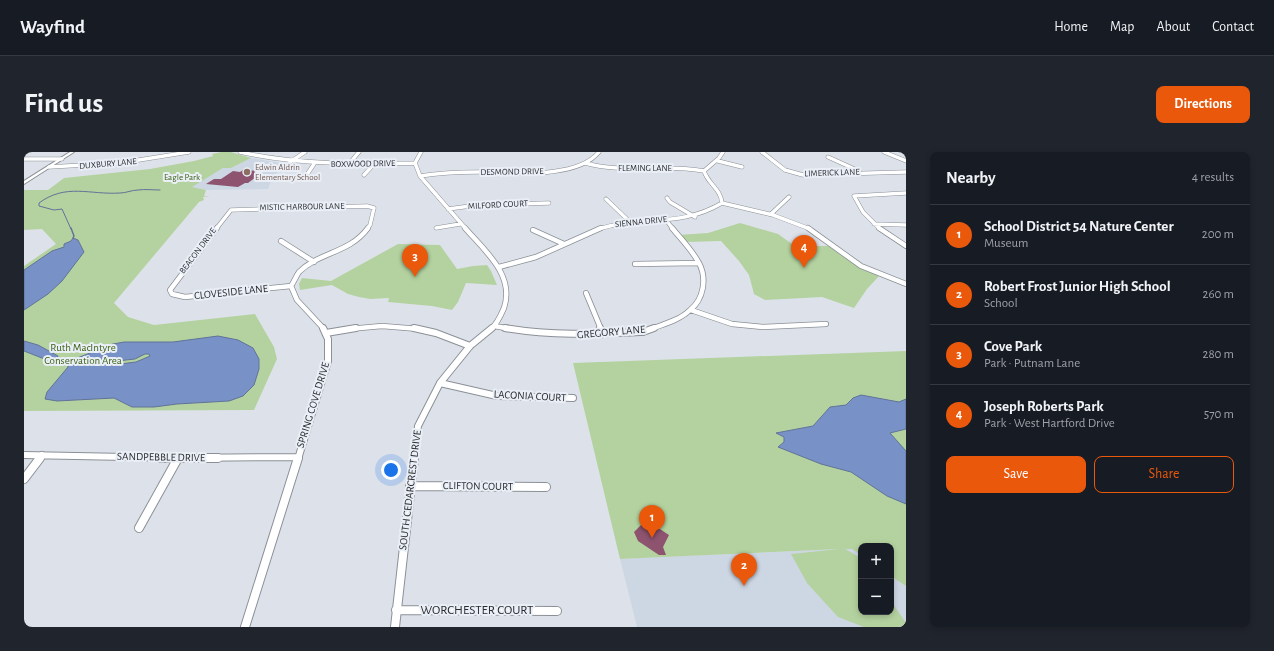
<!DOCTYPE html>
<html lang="en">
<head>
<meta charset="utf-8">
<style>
  :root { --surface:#171b24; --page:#20242c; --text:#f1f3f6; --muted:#9ea1a6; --line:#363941; --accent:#ea580c }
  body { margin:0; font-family:"Alegreya Sans",sans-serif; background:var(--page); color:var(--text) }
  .controls { position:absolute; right:12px; bottom:12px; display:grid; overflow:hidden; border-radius:8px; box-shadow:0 2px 6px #0003 }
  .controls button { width:36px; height:36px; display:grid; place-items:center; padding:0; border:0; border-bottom:1px solid var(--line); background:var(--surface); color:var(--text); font:20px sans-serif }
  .you { position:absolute; left:367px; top:318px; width:14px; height:14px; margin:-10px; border:3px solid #fff; border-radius:50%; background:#1a73e8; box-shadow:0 0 0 6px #1a73e833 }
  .badge { display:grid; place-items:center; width:26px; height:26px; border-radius:50%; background:var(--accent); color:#fff; font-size:13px; font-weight:700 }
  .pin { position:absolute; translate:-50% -33px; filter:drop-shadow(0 1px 2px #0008) }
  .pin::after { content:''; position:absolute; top:21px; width:14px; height:12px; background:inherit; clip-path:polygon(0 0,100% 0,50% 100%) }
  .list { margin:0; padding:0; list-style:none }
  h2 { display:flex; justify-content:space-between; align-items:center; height:52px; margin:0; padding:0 16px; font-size:17px }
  h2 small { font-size:13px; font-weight:400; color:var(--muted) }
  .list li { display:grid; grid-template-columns:26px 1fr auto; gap:12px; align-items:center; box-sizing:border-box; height:60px; padding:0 16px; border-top:1px solid var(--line) }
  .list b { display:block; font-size:15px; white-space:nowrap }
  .list p { margin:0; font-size:13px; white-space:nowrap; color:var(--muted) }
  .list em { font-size:13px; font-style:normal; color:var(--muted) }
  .actions { display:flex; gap:8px; padding:12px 16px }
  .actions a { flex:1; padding:9px 0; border:1px solid var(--accent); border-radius:8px; text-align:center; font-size:14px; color:var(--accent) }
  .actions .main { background:var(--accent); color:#fff }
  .map { position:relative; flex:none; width:882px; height:475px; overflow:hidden; border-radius:8px }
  header { display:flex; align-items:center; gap:24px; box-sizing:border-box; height:56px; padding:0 20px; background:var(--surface); border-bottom:1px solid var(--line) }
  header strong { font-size:19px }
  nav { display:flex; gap:22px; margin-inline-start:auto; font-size:14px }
  .intro { display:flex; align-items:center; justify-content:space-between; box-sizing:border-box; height:96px; padding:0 24px }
  h1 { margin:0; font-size:28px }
  .button { padding:10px 18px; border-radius:8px; background:var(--accent); color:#fff; font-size:14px; font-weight:700 }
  main { display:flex; gap:24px; padding:0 24px }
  aside { flex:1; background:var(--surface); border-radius:8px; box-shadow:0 2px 6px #0003 }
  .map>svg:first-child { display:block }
  .built { fill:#cdd6e3 }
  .green { fill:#b4d29f }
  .water { fill:#7891c6; stroke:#617399; fill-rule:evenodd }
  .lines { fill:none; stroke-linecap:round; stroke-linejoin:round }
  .stream-far1 { stroke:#617399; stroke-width:1 }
  .stream { stroke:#617399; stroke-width:1.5 }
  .building { fill:#8d536f }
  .minor-far3-casing { stroke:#8b9097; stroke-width:4.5 }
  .minor-far2-casing { stroke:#8b9097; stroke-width:6 }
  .minor-far1-casing { stroke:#8b9097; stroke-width:8 }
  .minor-casing { stroke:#8b9097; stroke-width:10 }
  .tertiary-casing { stroke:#8b9097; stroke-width:2 }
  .minor-far3 { stroke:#fff; stroke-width:3.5 }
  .minor-far2 { stroke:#fff; stroke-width:4.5 }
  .minor-far1 { stroke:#fff; stroke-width:6 }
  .minor { stroke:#fff; stroke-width:8 }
  .tertiary { fill:#fff; fill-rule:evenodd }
  .education-dot { fill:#8d6e63; stroke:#eaeff7; stroke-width:1.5 }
  .labels { text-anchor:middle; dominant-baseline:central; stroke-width:4; stroke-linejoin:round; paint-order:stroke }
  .far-street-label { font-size:9px; fill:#2a2c2f; stroke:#eaeff7 }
  .far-education-label { font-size:9px; fill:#785e54; stroke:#eaeff7; text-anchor:start }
  .far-park-label { font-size:9px; fill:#3b6112; stroke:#eaeff7 }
  .street-label { font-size:11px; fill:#2a2c2f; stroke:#eaeff7 }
  .park-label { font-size:11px; fill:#3b6112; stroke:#eaeff7 }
  .near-street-label { font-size:13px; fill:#2a2c2f; stroke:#eaeff7 }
</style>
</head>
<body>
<header>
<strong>Wayfind</strong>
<nav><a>Home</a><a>Map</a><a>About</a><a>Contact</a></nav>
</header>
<div class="intro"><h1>Find us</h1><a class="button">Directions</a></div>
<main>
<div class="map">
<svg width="882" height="475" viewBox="0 0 882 475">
  <rect width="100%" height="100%" fill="#dde2ea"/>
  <!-- built -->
  <path class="built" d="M227,6l37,6 -15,12 -5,13 -62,1 -15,-3 32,-19h8z
    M867,395l15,14v66h-269l-17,-68 241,-11v64h30z"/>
  <!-- green -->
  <path class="green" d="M197,0h10l20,6 -20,10h-8l-31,19 14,3 -2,6h6l-7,1 1,3 -5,2 -85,101 14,14 26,8 101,-11 19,33 3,12 -23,51 -230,1v-145l32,-22 -14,-15 -18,1v-40h24l16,-12 86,-9 44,-8 19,-5 -1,-2z
    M716,71l38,11 17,12h37l18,15 29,15 -12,13 -13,19 -32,-11 -57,3 -11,-6 -5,-19 -10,-14 -18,-20 -36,1 -7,-7 30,-2z
    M374,92l42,1 17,24 16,-3 14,-1 4,6 6,14 -31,-2 -8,19 -6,8 -20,-4 -44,-4 1,-4 -19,1 -11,-2 -11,-3 -16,-9 -32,5 -1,-6 3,-6 29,3z
    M882,199v235l-15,-10v-30h-30v9l-9,-6h-7l16,9v54h30v-11l15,22v4h-42l-26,-10 -31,-34 -16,-29 49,-5 -220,10 -47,-196z"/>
  <!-- water -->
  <path class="water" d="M49,86l5,2 6,12 -22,29 -14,13 -24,16v-40l28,-19 12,-4v-3l7,-3z
    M194,184l20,4 15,8 6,11v10l-5,16 -11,11 -14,5 -52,3 -23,3h-22l-18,-9 -57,3 -12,-2 2,-7 21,-25 -1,-5 46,-18 11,-2h49zM121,202h4l1,2 -14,6 -16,2 -8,-3 -21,2 9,-4 17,2 18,-2z
    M0,189l14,4 20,11 -1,3 -10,1 -23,-9z
    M837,243l38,7 7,-3v30l-16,4 16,18v53l-19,-8 -36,-24 -30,-8 -43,-17 6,-5v-5l-8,-4 37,-7 17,-19 16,-2 7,-7z"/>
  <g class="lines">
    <!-- stream-far1 -->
    <path class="stream-far1" d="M47,77l-9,-20 -8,1 -15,-4v-3c27,-20 51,-8 81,-10 6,0 12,-3 18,-3 7,-1 15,0 22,0"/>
    <!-- stream -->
    <path class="stream" d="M47,76l3,8 -1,2"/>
  </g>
  <!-- building -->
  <path class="building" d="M219,18l16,1 -3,2 4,1 -12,9h-3l-7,4 -32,-3 8,-5h7l12,-8 7,1z
    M622,368l23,15 -6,12 3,8h-7l-21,-14 -4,-9z"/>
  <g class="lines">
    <!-- minor-far3 casing -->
    <g class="minor-far3-casing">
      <path id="minor-far3" d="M216,0c58,13 116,12 175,11
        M397,0l-6,11 5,13 46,53
        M738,0l23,18 18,5 103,-3
        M860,0l22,9
        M804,5l31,14
        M0,7h38
        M694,9l24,6
        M266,10l15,-10
        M561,11c39,11 79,0 119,8
        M325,12l10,-12
        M25,15l71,-4 69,-11
        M340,23l10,-11
        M282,24l8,-12
        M396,24c19,-3 39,-4 58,-4 33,0 98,8 121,-20
        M643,46l3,4 25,15
        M582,47l24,23
        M698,51l51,12 37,14
        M424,57l30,-4 71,-2
        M747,62l18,-17
        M642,68l7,9
        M850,72l32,1
        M412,76l24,-4
        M192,77l15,-19 136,-4 7,2 -4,17 -3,4
        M574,77c44,-14 82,-1 124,-26 -1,-14 -14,-19 -18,-32l15,-13 4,-6
        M856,77l-17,-17 -9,-16 52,-3"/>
    </g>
    <!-- minor-far2 casing -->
    <g class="minor-far2-casing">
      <path id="minor-far2" d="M193,76l-47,62 2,4 13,3 106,-11
        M441,76c20,23 50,47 39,80 -3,7 -7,16 -13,21
        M784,76l53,38 45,18
        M855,76l27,18
        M509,78l31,14
        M257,89l33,21
        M611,112l64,-1
        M475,115l37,-10 65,-29
        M267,134l6,14 27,29
        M267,134c3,-4 5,-10 8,-14 20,-20 51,-19 69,-44
        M562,141l15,36
        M667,158l41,14 31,3 63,-3
        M470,174l17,3
        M325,177l33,-3 37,3
        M627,177c13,-5 29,-9 39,-19 14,-11 17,-32 9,-47 -7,-13 -18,-24 -27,-35"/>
    </g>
    <!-- minor-far1 casing -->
    <g class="minor-far1-casing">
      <path id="minor-far1" d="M390,176l22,5 34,13
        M481,176c47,8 90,6 138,4l11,-4
        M576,176l3,6
        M302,181l30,-5
        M416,231l57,13 76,2
        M0,303l154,3 119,-1
        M15,307l3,-4
        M274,307l30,-98v-22l-5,-11
        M390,307l4,-33 22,-43 30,-37 22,-18"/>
    </g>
    <!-- minor casing -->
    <g class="minor-casing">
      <path id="minor" d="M137,306h57
        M0,327l16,-21
        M386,334l136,1
        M115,376l39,-70
        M372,458l161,1
        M221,475l53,-169
        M371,475l19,-169"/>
    </g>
    <!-- tertiary casing -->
    <g class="tertiary-casing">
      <path id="tertiary" d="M46,0h4l-50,32v-3z"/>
    </g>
    <!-- minor-far3 -->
    <use href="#minor-far3" class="minor-far3"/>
    <!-- minor-far2 -->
    <use href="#minor-far2" class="minor-far2"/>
    <!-- minor-far1 -->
    <use href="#minor-far1" class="minor-far1"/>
    <!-- minor -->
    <use href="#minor" class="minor"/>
    <!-- tertiary -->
    <use href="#tertiary" class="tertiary"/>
  </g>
  <!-- markers -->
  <circle class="education-dot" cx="223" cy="20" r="4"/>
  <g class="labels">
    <!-- far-street labels -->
    <g class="far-street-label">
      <text transform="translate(84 12) rotate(-5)">DUXBURY LANE</text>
      <text transform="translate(339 12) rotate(-1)">BOXWOOD DRIVE</text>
      <text x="621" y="16">FLEMING LANE</text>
      <text transform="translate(488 20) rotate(-1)">DESMOND DRIVE</text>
      <text transform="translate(808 21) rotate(-2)">LIMERICK LANE</text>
      <text transform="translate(474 53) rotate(-3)">MILFORD COURT</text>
      <text transform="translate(278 55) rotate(-1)">MISTIC HARBOUR LANE</text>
      <text transform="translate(617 70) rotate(-6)">SIENNA DRIVE</text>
      <text transform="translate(174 99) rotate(-53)">BEACON DRIVE</text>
    </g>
    <!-- far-education labels -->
    <g class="far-education-label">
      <text x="231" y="15">Edwin Aldrin<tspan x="231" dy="10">Elementary School</tspan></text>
    </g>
    <!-- far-park labels -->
    <g class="far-park-label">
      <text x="158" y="25">Eagle Park</text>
    </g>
    <!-- street labels -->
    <g class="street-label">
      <text transform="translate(207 140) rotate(-6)">CLOVESIDE LANE</text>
      <text transform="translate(587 180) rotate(-5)">GREGORY LANE</text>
      <text transform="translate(506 244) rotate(3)">LACONIA COURT</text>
      <text transform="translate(289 253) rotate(-73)">SPRING COVE DRIVE</text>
      <text transform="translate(137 305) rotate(1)">SANDPEBBLE DRIVE</text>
      <text transform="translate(454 334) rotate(1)">CLIFTON COURT</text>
      <text transform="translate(386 338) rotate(-83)">SOUTH CEDARCREST DRIVE</text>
    </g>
    <!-- park labels -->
    <g class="park-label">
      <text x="59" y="195">Ruth MacIntyre<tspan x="59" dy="13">Conservation Area</tspan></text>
    </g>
    <!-- near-street labels -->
    <g class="near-street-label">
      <text x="453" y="458">WORCHESTER COURT</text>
    </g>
  </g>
</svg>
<div class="controls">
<button>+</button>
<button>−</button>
</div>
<div class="you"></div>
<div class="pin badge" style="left:628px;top:386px">1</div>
<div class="pin badge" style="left:720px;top:434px">2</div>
<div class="pin badge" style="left:391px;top:125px">3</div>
<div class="pin badge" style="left:780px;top:116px">4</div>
</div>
<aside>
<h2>Nearby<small>4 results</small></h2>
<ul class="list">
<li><span class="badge">1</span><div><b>School District 54 Nature Center</b><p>Museum</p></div><em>200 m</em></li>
<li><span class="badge">2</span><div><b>Robert Frost Junior High School</b><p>School</p></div><em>260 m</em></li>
<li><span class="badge">3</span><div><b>Cove Park</b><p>Park · Putnam Lane</p></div><em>280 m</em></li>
<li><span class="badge">4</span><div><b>Joseph Roberts Park</b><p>Park · West Hartford Drive</p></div><em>570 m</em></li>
</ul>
<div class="actions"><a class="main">Save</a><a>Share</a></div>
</aside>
</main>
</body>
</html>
